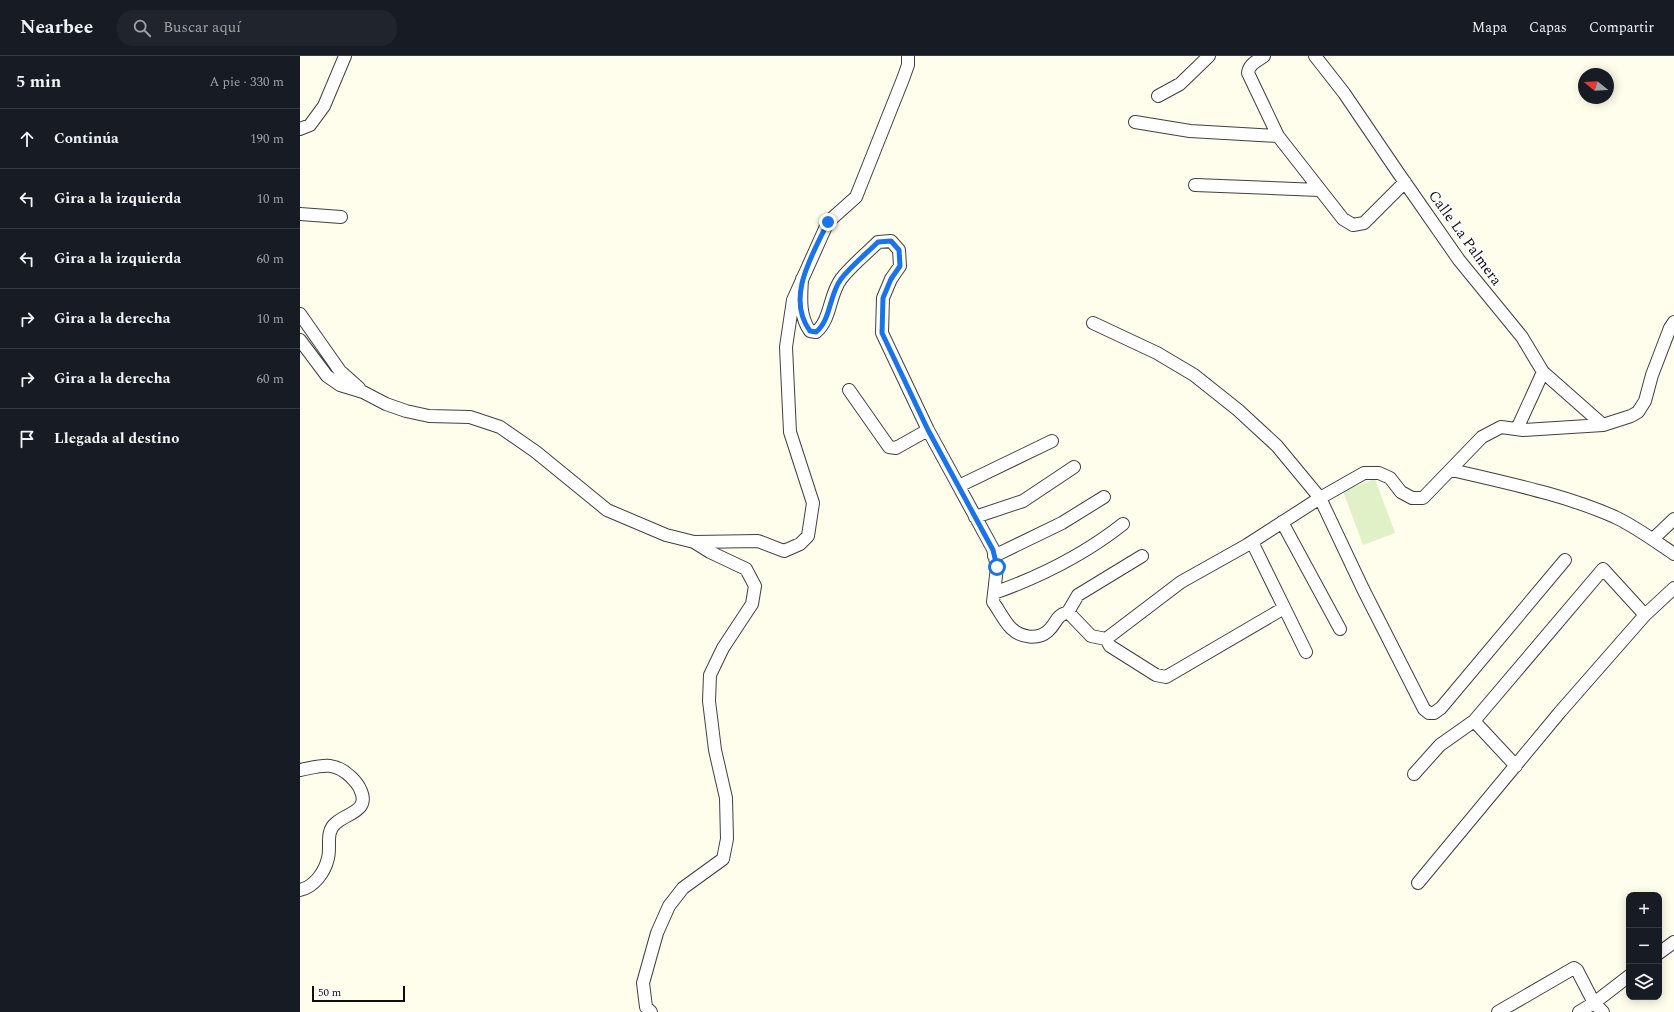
<!DOCTYPE html>
<html lang="es">
<head>
<meta charset="utf-8">
<style>
  :root { --surface:#171b24; --page:#20242c; --text:#f1f3f6; --muted:#9ea1a6; --line:#363941 }
  body { margin:0; font-family:Spectral,serif; background:var(--page); color:var(--text) }
  .controls { position:absolute; right:12px; bottom:12px; display:grid; overflow:hidden; border-radius:8px; box-shadow:0 2px 10px #0003 }
  .controls button { width:36px; height:36px; display:grid; place-items:center; padding:0; border:0; border-bottom:1px solid var(--line); background:var(--surface); color:var(--text); font:20px sans-serif }
  .compass { position:absolute; left:1278px; top:12px; width:36px; height:36px; border-radius:50%; background:var(--surface); box-shadow:0 2px 10px #0003; rotate:288deg }
  .scale { position:absolute; left:12px; bottom:10px; width:93px; box-sizing:border-box; padding-left:4px; border:2px solid #0d0d0d; border-top:0; font-size:11px; line-height:14px; white-space:nowrap; color:#0d0d0d; -webkit-text-stroke:3px #fff; paint-order:stroke }
  .stop { position:absolute; width:12px; height:12px; margin:-9px; border:3px solid #1a73e8; border-radius:50%; background:#fff }
  .stop.end { background:#1a73e8; border-color:#fff; box-shadow:0 1px 4px #0008 }
  .list { margin:0; padding:0; list-style:none }
  h2 { display:flex; justify-content:space-between; align-items:center; height:52px; margin:0; padding:0 16px; font-size:17px }
  h2 small { font-size:13px; font-weight:400; color:var(--muted) }
  .list li { display:grid; grid-template-columns:26px 1fr auto; gap:12px; align-items:center; box-sizing:border-box; height:60px; padding:0 16px; border-top:1px solid var(--line) }
  .list b { display:block; font-size:15px; white-space:nowrap }
  .list em { font-size:13px; font-style:normal; color:var(--muted) }
  .icon { flex:none; width:22px; height:22px; fill:none; stroke:currentColor; stroke-width:2; stroke-linecap:round; stroke-linejoin:round }
  .map { position:relative; flex:none; width:1374px; height:956px; overflow:hidden }
  header { display:flex; align-items:center; gap:24px; box-sizing:border-box; height:56px; padding:0 20px; background:var(--surface); border-bottom:1px solid var(--line) }
  header strong { font-size:19px }
  nav { display:flex; gap:22px; margin-inline-start:auto; font-size:14px }
  .search { width:280px; height:36px; background:var(--page); display:flex; align-items:center; gap:10px; box-sizing:border-box; padding:0 14px; border-radius:16px; color:var(--muted); font-size:15px }
  main { display:flex }
  aside { flex:1; background:var(--surface) }
  .map>svg:first-child { display:block }
  .pitch { fill:#e0f1c7 }
  .lines { fill:none; stroke-linecap:round; stroke-linejoin:round }
  .minor-casing { stroke:#404040; stroke-width:14 }
  .minor { stroke:#fff; stroke-width:12 }
  .route { stroke:#1a73e8; stroke-width:5 }
  .labels { text-anchor:middle; dominant-baseline:central; stroke-width:4; stroke-linejoin:round; paint-order:stroke }
  .street-label { font-size:15px; fill:#0d0d0d; stroke:#fff }
</style>
</head>
<body>
<header>
<strong>Nearbee</strong>
<div class="search"><svg class="icon" aria-label="search" viewBox="0 0 24 24"><circle cx="10" cy="10" r="6"/><path d="M15 15l6 6"/></svg>Buscar aquí</div>
<nav><a>Mapa</a><a>Capas</a><a>Compartir</a></nav>
</header>
<main>
<aside>
<h2>5 min<small>A pie · 330 m</small></h2>
<ul class="list">
<li><svg class="icon" aria-label="ahead" viewBox="0 0 24 24"><path d="M12 20V5M6 11l6-6 6 6"/></svg><div><b>Continúa</b></div><em>190 m</em></li>
<li><svg class="icon" aria-label="left" viewBox="0 0 24 24"><path d="M17 20v-9H6M10 6l-5 5 5 5"/></svg><div><b>Gira a la izquierda</b></div><em>10 m</em></li>
<li><svg class="icon" aria-label="left" viewBox="0 0 24 24"><path d="M17 20v-9H6M10 6l-5 5 5 5"/></svg><div><b>Gira a la izquierda</b></div><em>60 m</em></li>
<li><svg class="icon" aria-label="right" viewBox="0 0 24 24"><path d="M7 20v-9h11M14 6l5 5-5 5"/></svg><div><b>Gira a la derecha</b></div><em>10 m</em></li>
<li><svg class="icon" aria-label="right" viewBox="0 0 24 24"><path d="M7 20v-9h11M14 6l5 5-5 5"/></svg><div><b>Gira a la derecha</b></div><em>60 m</em></li>
<li><svg class="icon" aria-label="arrive" viewBox="0 0 24 24"><path d="M6 21V4h12l-3 4 3 4H6"/></svg><div><b>Llegada al destino</b></div></li>
</ul>
</aside>
<div class="map">
<svg width="1374" height="956" viewBox="0 0 1374 956">
  <rect width="100%" height="100%" fill="#fffdec"/>
  <!-- pitch -->
  <path class="pitch" d="M1075,423l20,54 -32,12 -20,-54z"/>
  <g class="lines">
    <!-- minor casing -->
    <g class="minor-casing">
      <path id="minor" d="M964,0c-7,5 -15,8 -16,17l30,63 65,83 10,6 11,-2 41,-41
        M1015,0l29,37 53,78 62,89 63,77 21,35 60,53
        M858,40l22,-12 29,-28
        M835,66l55,9 88,5
        M0,73l10,-4 14,-19 21,-50
        M895,129l124,5
        M0,158l41,3
        M502,223c-1,18 -3,37 8,52l6,1c15,-12 13,-37 25,-53 10,-13 25,-25 37,-37l13,-1 8,9 1,16 -9,13 -8,19 -1,35 46,97 65,119 4,18 -4,35c6,8 11,19 18,26 10,10 27,12 37,3 9,-8 7,-15 20,-19l23,24 15,3 75,-57 66,-37 73,-47 44,-25h15l11,5 11,14 11,6h11l59,-61 19,-10 22,3 80,-5 28,-9 7,-4 7,-11 7,-26 18,-47 4,-6
        M0,258l40,57 19,17
        M793,267l64,30 37,22 44,35 39,36 43,52 43,91 61,120 5,4h5l7,-5 124,-148
        M0,284l27,36 13,9 23,7 23,12 20,7 23,5 41,1 30,10 36,25 71,58 59,25 28,7 16,10 36,17 9,17 -3,18 -29,44 -13,27 -1,26 6,49 11,48 1,41 -4,20 -40,29 -14,18 -12,27 -14,50 3,24 5,5
        M549,334l40,57 7,1 32,-18
        M1217,373l26,-57
        M1152,414c54,13 111,24 163,47 21,10 40,24 59,37
        M659,430l93,-45
        M675,461l48,-16 51,-34
        M982,466l58,107
        M1353,483l21,-20
        M394,486l64,-1 26,10 16,-7 8,-8 5,-33 -23,-71 -4,-85 7,-47 35,-78 28,-25 47,-118 5,-14v-9
        M952,486l54,110
        M694,500l68,-33 42,-26
        M694,537c45,-16 91,-39 129,-69
        M768,556l10,-17 64,-39
        M806,583l4,7 46,29 10,2 118,-69
        M1174,665l42,45
        M0,714c21,-4 33,-10 51,7 4,4 7,7 9,12 11,22 -13,24 -24,34 -11,8 -5,24 -8,35 -3,14 -14,29 -28,32
        M1114,718l26,-29 34,-24 129,-152 42,46
        M1118,827l142,-171 85,-97 29,-27
        M1359,897l15,-11
        M1198,956l76,-44 3,2 17,33 9,9
        M1279,956l15,-9 35,-27"/>
    </g>
    <!-- minor -->
    <use href="#minor" class="minor"/>
  </g>
  <g class="lines">
    <!-- route -->
    <path class="route" d="M528,166c-15,32 -43,75 -18,109l6,1c15,-12 13,-37 25,-53 10,-13 25,-25 37,-37l13,-1 8,9 1,16 -9,13 -8,19 -1,35 46,97 65,120 4,17"/>
  </g>
  <g class="labels">
    <!-- street labels -->
    <g class="street-label">
      <text transform="translate(1165 182) rotate(54)">Calle La Palmera</text>
    </g>
  </g>
</svg>
<div class="controls">
<button>+</button>
<button>−</button>
<button><svg class="icon" aria-label="layers" viewBox="0 0 24 24"><path d="M12 4l9 5-9 5-9-5zM3 14l9 5 9-5"/></svg></button>
</div>
<svg class="compass" viewBox="-18 -18 36 36"><path d="M0-13l5 13h-10z" fill="#e53935"/><path d="M0 13l5-13h-10z" fill="#9ea1a6"/></svg>
<div class="scale">50 m</div>
<div class="stop" style="left:697px;top:511px"></div>
<div class="stop end" style="left:528px;top:166px"></div>
</div>
</main>
</body>
</html>
